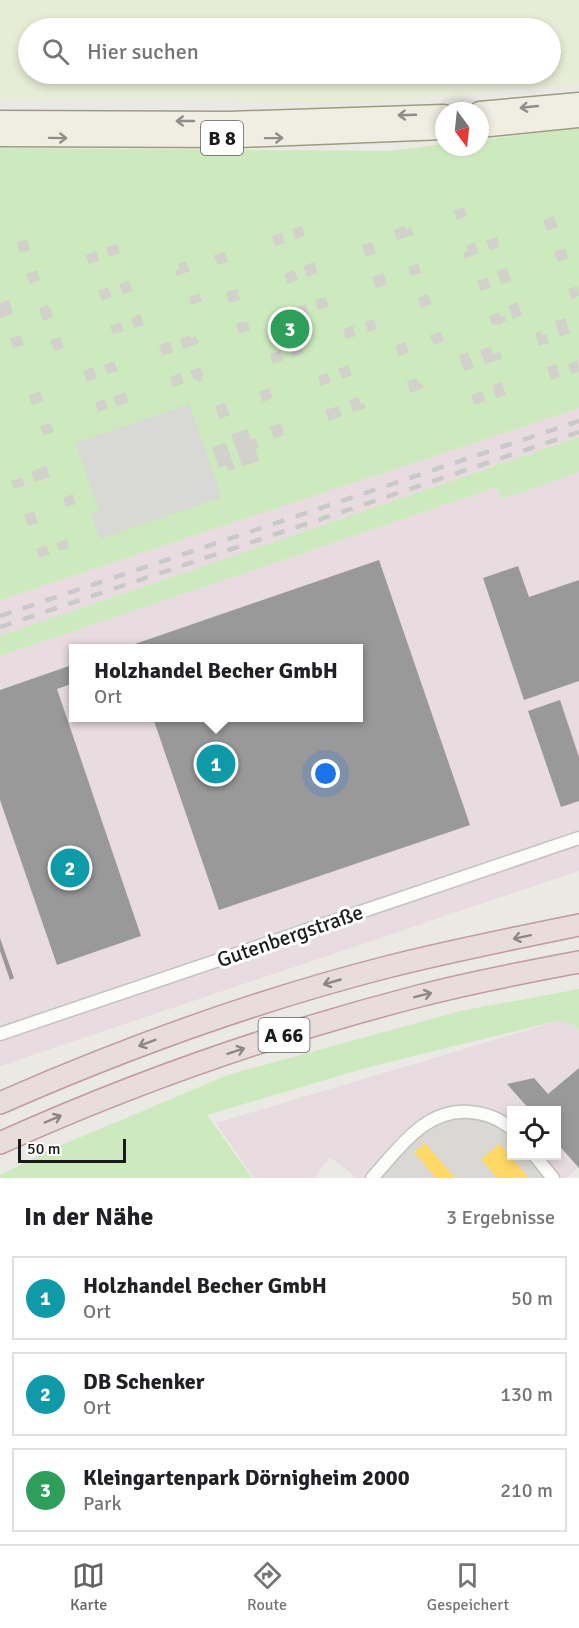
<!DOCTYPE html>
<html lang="de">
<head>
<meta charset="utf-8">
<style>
  :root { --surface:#fff; --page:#f6f6f6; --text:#202124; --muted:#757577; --line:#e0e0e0; --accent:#636361 }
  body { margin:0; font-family:Signika,sans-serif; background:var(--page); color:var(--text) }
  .controls { position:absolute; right:18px; bottom:18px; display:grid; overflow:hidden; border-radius:0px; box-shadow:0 3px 9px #0003 }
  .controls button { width:54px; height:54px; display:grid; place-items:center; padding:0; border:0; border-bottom:2px solid var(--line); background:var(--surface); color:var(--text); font:30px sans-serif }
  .compass { position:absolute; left:435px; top:102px; width:54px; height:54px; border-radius:50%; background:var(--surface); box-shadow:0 3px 9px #0003; rotate:165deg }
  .scale { position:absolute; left:18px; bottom:15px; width:108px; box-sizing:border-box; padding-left:6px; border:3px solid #1b1b1b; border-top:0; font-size:16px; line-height:21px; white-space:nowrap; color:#1b1b1b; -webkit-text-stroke:4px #fff; paint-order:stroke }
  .you { position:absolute; left:326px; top:774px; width:21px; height:21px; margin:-15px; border:4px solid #fff; border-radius:50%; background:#1a73e8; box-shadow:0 0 0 9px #1a73e833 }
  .badge { display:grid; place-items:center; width:39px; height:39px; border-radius:50%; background:var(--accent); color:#fff; font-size:20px; font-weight:700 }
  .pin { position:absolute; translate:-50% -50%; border:3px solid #fff; box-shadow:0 2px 6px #0006 }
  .popup { position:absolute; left:69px; top:644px; width:294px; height:78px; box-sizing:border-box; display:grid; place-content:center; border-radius:0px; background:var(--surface); filter:drop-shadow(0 2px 4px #0005); font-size:20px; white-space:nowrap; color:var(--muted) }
  .popup b { font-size:22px; color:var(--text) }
  .popup::after { content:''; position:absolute; left:50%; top:100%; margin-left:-12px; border:12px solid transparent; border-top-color:var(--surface) }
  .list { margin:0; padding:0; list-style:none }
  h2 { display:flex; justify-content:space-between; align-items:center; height:78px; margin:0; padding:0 24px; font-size:26px }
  h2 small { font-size:20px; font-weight:400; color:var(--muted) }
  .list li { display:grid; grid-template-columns:39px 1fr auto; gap:18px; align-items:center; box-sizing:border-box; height:84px; margin:0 12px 12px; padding:0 12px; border:2px solid var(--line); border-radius:0px }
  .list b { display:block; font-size:22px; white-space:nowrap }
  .list p { margin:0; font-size:20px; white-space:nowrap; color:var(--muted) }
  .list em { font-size:20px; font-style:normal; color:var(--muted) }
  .icon { flex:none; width:33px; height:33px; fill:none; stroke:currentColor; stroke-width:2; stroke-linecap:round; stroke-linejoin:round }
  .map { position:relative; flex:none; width:579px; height:1178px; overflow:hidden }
  .search { position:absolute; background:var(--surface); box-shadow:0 3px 9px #0003; left:18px; right:18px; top:18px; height:66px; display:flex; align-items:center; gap:15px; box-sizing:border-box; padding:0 21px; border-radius:33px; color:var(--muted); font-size:22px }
  .sheet { height:366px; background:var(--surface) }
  nav { display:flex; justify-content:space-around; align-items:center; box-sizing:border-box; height:84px; border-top:2px solid var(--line); background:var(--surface); font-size:16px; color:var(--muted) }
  nav a { display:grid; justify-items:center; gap:3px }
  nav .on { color:var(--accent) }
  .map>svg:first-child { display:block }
  .residential { fill:#d9d8d5 }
  .industrial { fill:#e8dce0; fill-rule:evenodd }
  .farmland { fill:#e6ecd5; fill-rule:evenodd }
  .grass { fill:#cdeabf }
  .parking { fill:#d8d8d5 }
  .homes { fill:#ffd966 }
  .industry { fill:#999 }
  .building { fill:#d2d1cc }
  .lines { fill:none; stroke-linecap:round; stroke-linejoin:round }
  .minor-casing { stroke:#c2c2bf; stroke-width:15 }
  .primary-casing { stroke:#a09c80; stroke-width:21 }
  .motorway-casing { stroke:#c19a9c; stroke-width:24 }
  .minor { stroke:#fcfcfb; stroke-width:12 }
  .primary { stroke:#f0ede2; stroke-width:18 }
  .motorway { stroke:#e9dddc; stroke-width:21 }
  .rail { stroke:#c9c9c8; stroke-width:4.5; stroke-dasharray:12 12; stroke-linecap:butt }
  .oneway { stroke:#908e88 }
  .oneway2 { stroke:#8c8685 }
  .labels { text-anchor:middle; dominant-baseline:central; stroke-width:6; stroke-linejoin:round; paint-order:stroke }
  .shield { fill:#fff; stroke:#5f5f5f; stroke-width:1.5 }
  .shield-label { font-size:20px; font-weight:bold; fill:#1b1b1b }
  .street-label { font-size:21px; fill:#1b1b1b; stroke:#fff }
</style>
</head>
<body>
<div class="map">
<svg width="579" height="1178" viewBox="0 0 579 1178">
  <rect width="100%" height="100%" fill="#eae9e3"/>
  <!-- residential -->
  <path class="residential" d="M462,1118h15l18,6 16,14 1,18h14l18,22h-165l41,-43 26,-15z"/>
  <!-- industrial -->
  <path class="industrial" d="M579,408v29l-579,199v-36z
    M579,472v399l-579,195v-410l497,-169 5,12zM74,648h284v70h-284z
    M561,1020l15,6 3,3v138l-13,11h-22l-18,-22h30v-46h-44l-1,28 -16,-14 -17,-6 -32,2 -26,15 -41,43h-22l-27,-21 -16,21h-60l-38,-55z"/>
  <!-- farmland -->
  <path class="farmland" d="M0,0h579v83l-202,19 -377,-3zM28,28h522v46h-522z"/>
  <!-- grass -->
  <path class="grass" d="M579,128v280l-579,192v-452l389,3 55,-7v3h36v-7z
    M579,437v35l-77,27 -5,-12 -497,169v-20z
    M579,989v40l-3,-3 -15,-6 -192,47 -162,48 45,63h-252v-3l57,-28 171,-72 232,-64z"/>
  <!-- parking -->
  <path class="parking" d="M189,404l33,93 -122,42 -9,-25 8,-4 -24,-67z"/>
  <!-- homes -->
  <path class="homes" d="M425,1143l30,35h-19l-22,-26z
    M500,1144l29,34h-32l-16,-19z"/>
  <!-- industry -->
  <path class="industry" d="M379,560l91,265 -251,85 -66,-192h205v-70h-228l-1,-2z
    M518,566l11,31 50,-17v101l-55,19 -41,-122z
    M69,666l5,17 -17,6 84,247 -84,29 -57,-165v-110z
    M560,700l19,57v44l-18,6 -33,-96z
    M0,938l14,40 -4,2 -10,-29z
    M579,1068v100l-23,-26v-32h-26l-23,-26 27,-6 14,16z"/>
  <!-- building -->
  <path class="building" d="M464,207l3,9 -10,4 -3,-10z
    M554,216l4,11 -11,4 -4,-11z
    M302,226l3,10 -10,3 -3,-10z
    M405,226l1,3 5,-2 3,8 -17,5 -3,-10z
    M282,233l3,10 -10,3 -3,-10z
    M497,237l3,10 -10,3 -4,-9z
    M27,239l3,11 -10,3 -3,-11z
    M372,242l4,11 -10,4 -4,-12z
    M475,242l4,11 -14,6 -2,-6 5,-2 -2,-5z
    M117,244l3,9 -11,4 -3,-10z
    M565,248l3,10 -10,4 -4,-10z
    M96,251l3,10 -10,3 -3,-9z
    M225,252l3,10 -10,3 -4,-10z
    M186,261l4,10 -13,5 -2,-6 4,-1 -1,-5z
    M314,262l4,11 -11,4 -4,-11z
    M418,263l3,10 -10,3 -3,-9z
    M507,268l4,13 -10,3 -4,-13z
    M37,270l3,10 -10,4 -4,-10z
    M294,270l4,10 -10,4 -4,-10z
    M383,273l4,11 -11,4 -4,-11z
    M488,278l3,10 -10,3 -4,-10z
    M129,281l4,10 -10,3 -4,-10z
    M578,286l1,10 -8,3 -3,-10z
    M108,287l4,10 -10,4 -4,-10z
    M237,289l3,11 -11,3 -3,-11z
    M199,294l3,7 -11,4 -2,-8z
    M428,294l4,10 -11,4 -3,-10z
    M326,297l3,10 -11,3 -3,-10z
    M9,300l4,14 -13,4v-15z
    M518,302l4,13 -9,4 -5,-13z
    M306,304l3,10 -11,3 -3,-9z
    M47,305l1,2h2l3,10 -10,4 -4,-13z
    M499,312l2,5 4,-2 1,6 -4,1 1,2 -11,1 -3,-9z
    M140,314l4,11 -10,3 -3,-10z
    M565,318l5,15 -10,4 -5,-16z
    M374,319l3,10 -9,3 -3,-10z
    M247,321l3,9 -11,4 -3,-10z
    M121,322l3,9 -11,3 -3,-8z
    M353,326l3,10 -10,3 -3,-10z
    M541,331l2,4 3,-1 3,9 -10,3 -4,-13z
    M441,332l3,9 -10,4 -4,-10z
    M21,335l3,10 -11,3 -3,-10z
    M190,335l1,3 5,-2 3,7 -16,6 -3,-10z
    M60,337l4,11 -10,3 -4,-11z
    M170,342l3,10 -11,4 -3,-11z
    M405,342l4,10 -10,4 -4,-10z
    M301,344l3,9 -11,4 -3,-9z
    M491,347l2,7 7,-2 2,7 -17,5 -5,-14z
    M280,351l4,9 -11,4 -3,-10z
    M468,352l6,16 -10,3 -5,-16z
    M578,360l1,12 -8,2 -3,-10z
    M114,361l4,10 -11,3 -3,-9z
    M556,364l4,13 -9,3 -4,-13z
    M348,365l4,10 -10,4 -4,-10z
    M93,367l4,11 -10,4 -4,-11z
    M200,367l4,9 -3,1 2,3 -4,2 -2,-3 -3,1 -4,-9z
    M181,373l3,10 -11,4 -3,-10z
    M328,373l3,9 -10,4 -3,-10z
    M417,378l2,6 3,-1 2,5 -14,5 -3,-12z
    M502,382l4,13 -10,3 -4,-13z
    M269,388l4,10 -10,4 -4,-10z
    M40,391l3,10 -11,4 -3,-10z
    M482,391l4,10 -12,4 -3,-10z
    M125,392l4,10 -12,4 -4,-9z
    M358,397l3,7 3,-1 2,5 -13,4 -4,-12z
    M105,399l3,10 -10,3 -3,-10z
    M225,403l5,12 -11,4 -4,-13z
    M339,406l3,10 -13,5 -4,-11z
    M51,423l3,9 -11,3 -3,-9z
    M281,423l3,12 -10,4 -4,-13z
    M248,429l3,10 5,-1 3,9 -4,2 4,12 -17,5 -11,-32z
    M226,443l9,26 -7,2 -2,-6 -7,3 -7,-21z
    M46,465l4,12 -16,5 -3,-10z
    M22,477l3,9 -11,3 -3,-8z
    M73,494l3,10 -10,3 -3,-9z
    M34,511l4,12 -10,3 -4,-11z
    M67,539l2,9 -10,3 -3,-8z
    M46,545l4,9 -11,4 -3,-9z"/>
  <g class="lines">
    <!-- minor casing -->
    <g class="minor-casing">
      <path id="minor" d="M0,1034l579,-196
        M535,1156l18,22
        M372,1178c27,-29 52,-69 97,-66 16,1 30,6 43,17"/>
    </g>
    <!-- primary casing -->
    <g class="primary-casing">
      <path id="primary" d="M479,111l100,-9
        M0,120l229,1 215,-7
        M480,128l99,-10
        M0,137l239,1 205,-8"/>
    </g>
    <!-- motorway casing -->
    <g class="motorway-casing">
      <path id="motorway" d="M0,1103c125,-55 255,-102 387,-136 63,-16 128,-29 192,-42
        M0,1143c135,-61 276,-110 419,-147 53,-14 107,-24 160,-34"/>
    </g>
    <!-- minor -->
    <use href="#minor" class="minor"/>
    <!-- primary -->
    <use href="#primary" class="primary"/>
    <!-- motorway -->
    <use href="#motorway" class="motorway"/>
    <!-- rail -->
    <path class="rail" d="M0,616l579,-195
      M0,627l579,-195"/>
  </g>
  <!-- one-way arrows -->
  <defs><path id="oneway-shaft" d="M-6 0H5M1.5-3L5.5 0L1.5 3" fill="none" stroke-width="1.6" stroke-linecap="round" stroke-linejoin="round" transform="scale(1.5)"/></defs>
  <g class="oneway">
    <use href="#oneway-shaft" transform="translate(529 107) rotate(174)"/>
    <use href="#oneway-shaft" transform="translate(407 115) rotate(178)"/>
    <use href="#oneway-shaft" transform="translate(185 121) rotate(-180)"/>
    <use href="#oneway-shaft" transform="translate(58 138) rotate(1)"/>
    <use href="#oneway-shaft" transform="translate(274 138) rotate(-1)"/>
  </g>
  <g class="oneway2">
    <use href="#oneway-shaft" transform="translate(522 937) rotate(168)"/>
    <use href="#oneway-shaft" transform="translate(332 982) rotate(164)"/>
    <use href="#oneway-shaft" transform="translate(423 995) rotate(-14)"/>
    <use href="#oneway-shaft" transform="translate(147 1043) rotate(159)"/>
    <use href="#oneway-shaft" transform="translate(236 1051) rotate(-18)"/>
    <use href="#oneway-shaft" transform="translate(53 1119) rotate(-23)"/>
  </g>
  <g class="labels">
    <!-- shield labels -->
    <g class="shield">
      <rect x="201" y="121" width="42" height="34" rx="4.5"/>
      <rect x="258.5" y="1018" width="51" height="34" rx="4.5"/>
    </g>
    <g class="shield-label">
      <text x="222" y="138">B 8</text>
      <text x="284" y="1035">A 66</text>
    </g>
    <!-- street labels -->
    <g class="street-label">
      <text transform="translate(290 936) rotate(-19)">Gutenbergstraße</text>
    </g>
  </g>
</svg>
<div class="controls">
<button><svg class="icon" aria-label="locate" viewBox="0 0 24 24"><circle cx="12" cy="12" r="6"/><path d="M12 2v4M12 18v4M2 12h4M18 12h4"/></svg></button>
</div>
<svg class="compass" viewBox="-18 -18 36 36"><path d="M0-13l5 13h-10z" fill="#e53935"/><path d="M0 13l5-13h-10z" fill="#757577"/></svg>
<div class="scale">50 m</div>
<div class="you"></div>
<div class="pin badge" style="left:216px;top:764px;background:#0f9aa8">1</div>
<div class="popup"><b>Holzhandel Becher GmbH</b>Ort</div>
<div class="pin badge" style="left:70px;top:868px;background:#0f9aa8">2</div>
<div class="pin badge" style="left:290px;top:329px;background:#2e9e5b">3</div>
<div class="search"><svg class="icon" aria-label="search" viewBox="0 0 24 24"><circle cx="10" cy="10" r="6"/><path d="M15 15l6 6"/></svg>Hier suchen</div>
</div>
<section class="sheet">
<h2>In der Nähe<small>3 Ergebnisse</small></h2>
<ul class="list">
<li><span class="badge" style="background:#0f9aa8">1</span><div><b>Holzhandel Becher GmbH</b><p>Ort</p></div><em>50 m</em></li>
<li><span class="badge" style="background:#0f9aa8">2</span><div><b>DB Schenker</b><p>Ort</p></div><em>130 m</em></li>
<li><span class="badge" style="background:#2e9e5b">3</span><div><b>Kleingartenpark Dörnigheim 2000</b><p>Park</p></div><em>210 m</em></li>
</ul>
</section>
<nav>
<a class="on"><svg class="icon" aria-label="map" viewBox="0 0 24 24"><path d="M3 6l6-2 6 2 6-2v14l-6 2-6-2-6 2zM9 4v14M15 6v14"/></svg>Karte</a>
<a><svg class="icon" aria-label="directions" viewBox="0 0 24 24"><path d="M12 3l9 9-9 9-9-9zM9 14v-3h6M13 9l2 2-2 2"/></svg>Route</a>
<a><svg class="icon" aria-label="saved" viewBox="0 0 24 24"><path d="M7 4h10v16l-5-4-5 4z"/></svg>Gespeichert</a>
</nav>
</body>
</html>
